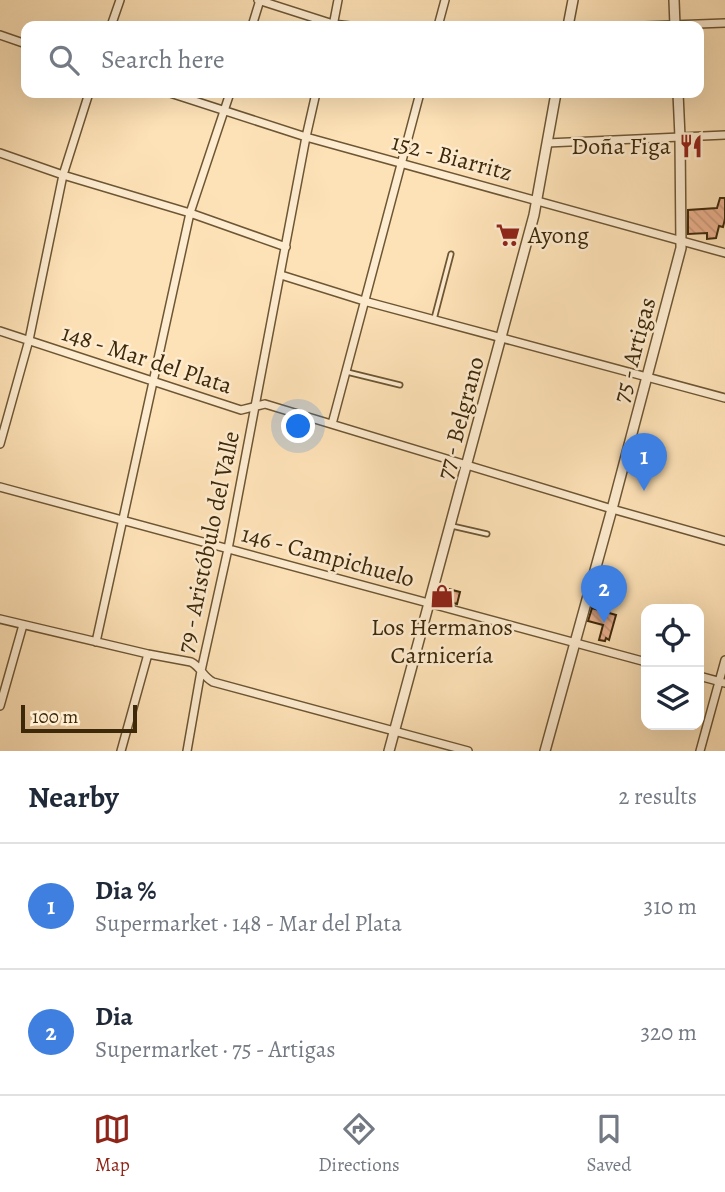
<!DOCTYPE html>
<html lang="en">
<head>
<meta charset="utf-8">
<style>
  :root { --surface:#fff; --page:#f6f6f7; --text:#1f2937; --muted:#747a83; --line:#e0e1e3; --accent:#8f2418 }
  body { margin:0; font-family:Alegreya,serif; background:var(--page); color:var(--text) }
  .controls { position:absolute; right:21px; bottom:21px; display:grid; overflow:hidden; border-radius:14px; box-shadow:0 7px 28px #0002 }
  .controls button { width:63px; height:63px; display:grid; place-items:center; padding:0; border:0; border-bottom:2px solid var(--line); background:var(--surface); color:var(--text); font:35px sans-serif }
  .scale { position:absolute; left:21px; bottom:18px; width:116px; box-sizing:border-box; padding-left:7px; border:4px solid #3d2809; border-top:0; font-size:19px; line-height:24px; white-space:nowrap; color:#3d2809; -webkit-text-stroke:5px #feecd0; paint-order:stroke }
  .you { position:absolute; left:299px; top:427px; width:24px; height:24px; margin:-18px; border:5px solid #fff; border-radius:50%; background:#1a73e8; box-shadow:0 0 0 10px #1a73e833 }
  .badge { display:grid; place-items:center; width:46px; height:46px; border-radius:50%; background:var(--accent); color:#fff; font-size:23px; font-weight:700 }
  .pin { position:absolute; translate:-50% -58px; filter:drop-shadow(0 2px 4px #0008) }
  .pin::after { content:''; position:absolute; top:37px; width:24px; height:21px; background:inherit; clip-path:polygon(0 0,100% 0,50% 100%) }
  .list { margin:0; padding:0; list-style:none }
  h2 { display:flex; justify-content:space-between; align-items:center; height:91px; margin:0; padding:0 28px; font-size:30px }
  h2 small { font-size:23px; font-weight:400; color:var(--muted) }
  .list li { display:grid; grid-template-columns:46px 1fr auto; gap:21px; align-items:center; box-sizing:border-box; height:126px; padding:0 28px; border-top:2px solid var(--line) }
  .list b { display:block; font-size:26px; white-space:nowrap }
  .list p { margin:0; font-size:23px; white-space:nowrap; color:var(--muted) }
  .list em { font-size:23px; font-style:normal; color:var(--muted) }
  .icon { flex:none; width:38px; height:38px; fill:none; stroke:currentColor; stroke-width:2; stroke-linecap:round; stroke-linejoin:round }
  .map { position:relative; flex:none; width:725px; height:751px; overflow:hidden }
  .search { position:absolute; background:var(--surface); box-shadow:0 7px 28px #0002; left:21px; right:21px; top:21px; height:77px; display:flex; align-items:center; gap:18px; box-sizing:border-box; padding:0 24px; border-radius:14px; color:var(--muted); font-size:26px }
  .sheet { height:343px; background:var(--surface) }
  nav { display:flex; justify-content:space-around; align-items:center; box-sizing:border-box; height:98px; border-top:2px solid var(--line); background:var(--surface); font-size:19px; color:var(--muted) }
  nav a { display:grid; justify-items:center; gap:4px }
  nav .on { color:var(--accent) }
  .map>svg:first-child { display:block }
  .building { fill:url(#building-back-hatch); stroke:#3d2809; stroke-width:2 }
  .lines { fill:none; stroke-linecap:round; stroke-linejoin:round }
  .service-casing { stroke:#6d5634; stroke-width:7 }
  .minor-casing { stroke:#6d5634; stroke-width:10 }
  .tertiary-casing { stroke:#6d5634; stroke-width:12 }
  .service { stroke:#feecd0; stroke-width:3.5 }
  .minor { stroke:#feecd0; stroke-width:7 }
  .tertiary { stroke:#feecd0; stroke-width:9 }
  .labels { text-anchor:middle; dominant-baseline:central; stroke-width:5; stroke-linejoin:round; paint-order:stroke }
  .poi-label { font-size:24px; fill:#3d2809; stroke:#feecd0; text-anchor:end }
  .street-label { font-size:24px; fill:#3d2809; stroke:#feecd0 }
</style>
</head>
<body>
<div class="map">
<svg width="725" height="751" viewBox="0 0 725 751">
  <defs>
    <pattern id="building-back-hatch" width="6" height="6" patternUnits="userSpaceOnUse" patternTransform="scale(1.75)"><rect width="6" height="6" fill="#ebb18f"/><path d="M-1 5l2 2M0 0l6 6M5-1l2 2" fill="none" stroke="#ca987a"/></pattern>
  </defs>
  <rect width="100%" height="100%" fill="#fee2b7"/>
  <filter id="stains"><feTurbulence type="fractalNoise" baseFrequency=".00286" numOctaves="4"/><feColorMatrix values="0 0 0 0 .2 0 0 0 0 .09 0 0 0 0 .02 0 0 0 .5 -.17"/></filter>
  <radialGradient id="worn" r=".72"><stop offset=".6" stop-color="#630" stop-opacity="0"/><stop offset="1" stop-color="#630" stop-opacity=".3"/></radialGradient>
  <!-- building -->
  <path class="building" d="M720,198h5v21l-2,8 -4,-1 -3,12 -9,1v-6l-19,1v-24l29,-2z
    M441,587l19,5 -3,12 -20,-5z
    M592,608l24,7 -7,25 -3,-2 -1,3 -6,-1 4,-15 -15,-4z"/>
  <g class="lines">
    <!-- service casing -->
    <g class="service-casing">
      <path id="service" d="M434,319l17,-65
        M347,372l53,13
        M452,526l35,8"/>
    </g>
    <!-- minor casing -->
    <g class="minor-casing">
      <path id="minor" d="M258,0l75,24 17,2
        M111,26l9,-26
        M252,26l8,-26
        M333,26l5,-26
        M438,26l7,-26
        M645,26l80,-3
        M0,35l26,9
        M170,93l136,44 419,116
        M547,143l178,-8
        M0,153l63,22 127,38 96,34
        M281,275l83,26 361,97
        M0,331l241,79 24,-6 347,105 113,32
        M332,424l88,-331
        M0,444l29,-104 34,-165 26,-82
        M0,487l646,175
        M0,619l148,35 43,8c10,5 12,15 22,20l255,69
        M96,642l94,-429 40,-120
        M699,676l26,7
        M0,706l23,-81
        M121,751l27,-97
        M187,751l14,-80 27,-122 78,-412 10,-44
        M700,751l25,-91"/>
    </g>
    <!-- tertiary casing -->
    <g class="tertiary-casing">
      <path id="tertiary" d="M674,0l1,26
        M568,26l5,-26
        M389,751l145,-536 22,-122
        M545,751l67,-242 69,-261 -1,-111 -2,-44"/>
    </g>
    <!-- service -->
    <use href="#service" class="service"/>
    <!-- minor -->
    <use href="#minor" class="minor"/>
    <!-- tertiary -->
    <use href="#tertiary" class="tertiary"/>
  </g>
  <!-- icons -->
  <defs>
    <g id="restaurant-bare" transform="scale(1.89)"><path d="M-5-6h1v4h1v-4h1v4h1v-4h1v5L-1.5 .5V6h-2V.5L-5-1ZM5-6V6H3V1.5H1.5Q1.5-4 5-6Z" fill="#8f2418" stroke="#feecd0" stroke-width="2.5" paint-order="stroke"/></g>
    <g id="supermarket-bare" transform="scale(1.89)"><path d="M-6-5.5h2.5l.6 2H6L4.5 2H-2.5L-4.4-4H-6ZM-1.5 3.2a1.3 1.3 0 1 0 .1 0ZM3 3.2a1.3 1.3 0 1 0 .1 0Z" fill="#8f2418" stroke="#feecd0" stroke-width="2.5" paint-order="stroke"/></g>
    <g id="shop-bare" transform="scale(1.89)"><path d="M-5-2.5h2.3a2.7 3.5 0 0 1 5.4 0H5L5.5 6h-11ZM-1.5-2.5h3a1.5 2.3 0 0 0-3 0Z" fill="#8f2418" stroke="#feecd0" stroke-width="2.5" paint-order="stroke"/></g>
  </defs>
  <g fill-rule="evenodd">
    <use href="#restaurant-bare" x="691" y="146"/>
    <use href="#supermarket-bare" x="508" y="235"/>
    <use href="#shop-bare" x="442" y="596"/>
  </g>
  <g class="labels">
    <!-- poi labels -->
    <g class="poi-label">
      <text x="671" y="146">Doña Figa</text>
      <text x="528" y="235" text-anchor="start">Ayong</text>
      <text x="442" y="627" text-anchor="middle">Los Hermanos<tspan x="442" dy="28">Carnicería</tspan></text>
    </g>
    <!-- street labels -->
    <g class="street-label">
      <text transform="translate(452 157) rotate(15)">152 - Biarritz</text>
      <text transform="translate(634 350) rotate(-75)">75 - Artigas</text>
      <text transform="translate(147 359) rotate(18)">148 - Mar del Plata</text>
      <text transform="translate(460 418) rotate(-75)">77 - Belgrano</text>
      <text transform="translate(208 542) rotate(-78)">79 - Aristóbulo del Valle</text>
      <text transform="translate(328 556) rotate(15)">146 - Campichuelo</text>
    </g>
  </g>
  <rect width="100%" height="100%" filter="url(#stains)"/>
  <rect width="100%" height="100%" fill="url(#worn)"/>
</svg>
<div class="controls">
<button><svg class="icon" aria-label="locate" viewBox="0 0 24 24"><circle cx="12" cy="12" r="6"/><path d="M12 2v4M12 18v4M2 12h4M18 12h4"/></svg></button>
<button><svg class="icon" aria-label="layers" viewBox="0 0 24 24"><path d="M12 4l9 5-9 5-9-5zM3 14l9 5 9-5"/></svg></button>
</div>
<div class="scale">100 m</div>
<div class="you"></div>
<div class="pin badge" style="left:644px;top:491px;background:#3f7fe0">1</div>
<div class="pin badge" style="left:604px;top:623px;background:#3f7fe0">2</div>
<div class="search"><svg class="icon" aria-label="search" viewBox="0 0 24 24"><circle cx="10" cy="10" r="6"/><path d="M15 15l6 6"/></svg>Search here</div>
</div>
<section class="sheet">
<h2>Nearby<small>2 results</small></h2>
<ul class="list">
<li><span class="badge" style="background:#3f7fe0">1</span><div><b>Dia %</b><p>Supermarket · 148 - Mar del Plata</p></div><em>310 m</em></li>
<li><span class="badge" style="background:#3f7fe0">2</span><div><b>Dia</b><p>Supermarket · 75 - Artigas</p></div><em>320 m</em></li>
</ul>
</section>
<nav>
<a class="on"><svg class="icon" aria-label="map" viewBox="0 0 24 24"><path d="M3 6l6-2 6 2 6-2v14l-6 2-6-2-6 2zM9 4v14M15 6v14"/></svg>Map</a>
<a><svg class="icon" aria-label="directions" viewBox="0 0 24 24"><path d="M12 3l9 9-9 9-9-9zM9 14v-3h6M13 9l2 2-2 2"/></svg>Directions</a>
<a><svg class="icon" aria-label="saved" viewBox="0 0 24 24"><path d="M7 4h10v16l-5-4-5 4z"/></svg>Saved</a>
</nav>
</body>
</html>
